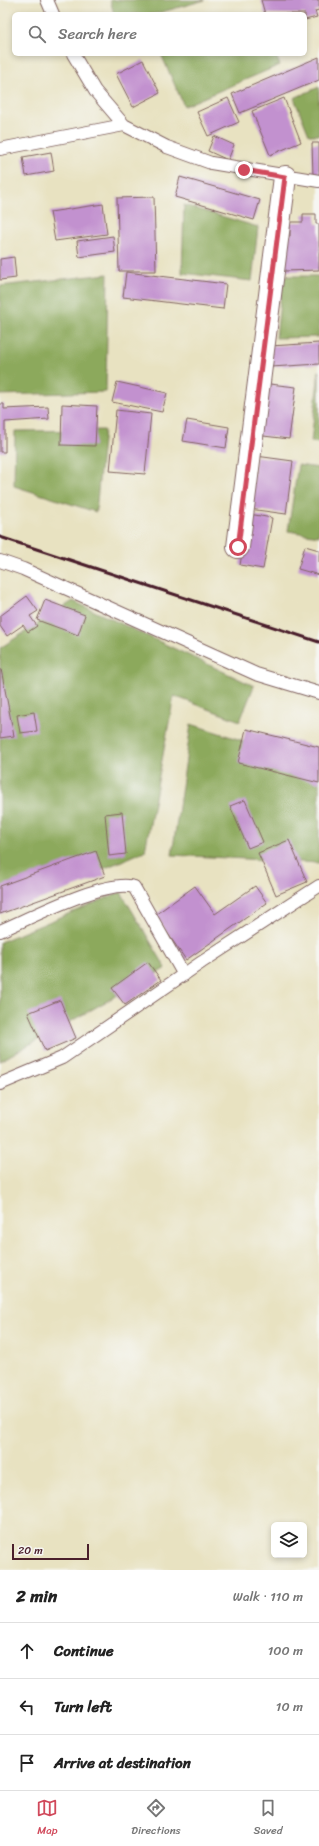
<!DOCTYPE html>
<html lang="en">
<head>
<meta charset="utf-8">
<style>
  :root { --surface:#fff; --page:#f2f2f2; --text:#222; --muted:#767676; --line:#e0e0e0; --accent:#d1495b }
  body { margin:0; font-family:Sriracha,sans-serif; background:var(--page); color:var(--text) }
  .controls { position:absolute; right:12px; bottom:12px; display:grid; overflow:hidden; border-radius:6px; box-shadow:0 2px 6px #0003 }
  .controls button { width:36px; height:36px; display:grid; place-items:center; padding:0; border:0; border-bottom:1px solid var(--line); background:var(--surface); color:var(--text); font:20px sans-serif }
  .scale { position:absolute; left:12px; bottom:10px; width:77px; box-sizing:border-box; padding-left:4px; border:2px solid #4a1f2b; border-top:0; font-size:11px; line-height:14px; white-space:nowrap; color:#4a1f2b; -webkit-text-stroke:3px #f6f6f2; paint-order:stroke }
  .stop { position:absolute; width:12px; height:12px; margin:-9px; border:3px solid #d1495b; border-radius:50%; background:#fff }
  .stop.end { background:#d1495b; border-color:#fff; box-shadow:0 1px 4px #0008 }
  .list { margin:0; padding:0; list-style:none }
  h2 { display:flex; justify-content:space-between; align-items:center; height:52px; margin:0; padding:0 16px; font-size:17px }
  h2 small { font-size:13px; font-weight:400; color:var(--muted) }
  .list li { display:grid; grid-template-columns:26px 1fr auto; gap:12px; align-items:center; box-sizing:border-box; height:56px; padding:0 16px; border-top:1px solid var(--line) }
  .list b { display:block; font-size:15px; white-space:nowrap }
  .list em { font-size:13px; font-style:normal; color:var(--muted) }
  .icon { flex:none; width:22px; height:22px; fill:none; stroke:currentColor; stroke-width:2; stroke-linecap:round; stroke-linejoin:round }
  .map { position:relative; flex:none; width:319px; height:1570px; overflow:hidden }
  .search { position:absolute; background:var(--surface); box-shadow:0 2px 6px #0003; left:12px; right:12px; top:12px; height:44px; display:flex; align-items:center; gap:10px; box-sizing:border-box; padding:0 14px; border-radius:6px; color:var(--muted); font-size:15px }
  .sheet { height:220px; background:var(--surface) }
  nav { display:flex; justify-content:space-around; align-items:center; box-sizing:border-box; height:56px; border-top:1px solid var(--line); background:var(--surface); font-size:11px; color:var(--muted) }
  nav a { display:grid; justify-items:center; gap:2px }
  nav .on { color:var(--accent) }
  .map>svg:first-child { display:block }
  .forest { fill:#8ca95c; stroke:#6b6444 }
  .building { fill:#c291cf }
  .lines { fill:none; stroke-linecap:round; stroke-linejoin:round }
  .service-casing { stroke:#816360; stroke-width:14 }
  .minor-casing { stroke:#816360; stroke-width:24 }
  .service { stroke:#fff; stroke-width:12 }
  .minor { stroke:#fff; stroke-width:22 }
  .rail { stroke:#4a1f2b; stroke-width:3 }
  .route { stroke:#d1495b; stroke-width:5 }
</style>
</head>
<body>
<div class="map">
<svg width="319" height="1570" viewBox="0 0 319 1570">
  <rect width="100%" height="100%" fill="#f6f6f2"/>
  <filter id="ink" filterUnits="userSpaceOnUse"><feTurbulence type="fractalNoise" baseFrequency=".025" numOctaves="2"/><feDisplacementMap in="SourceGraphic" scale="8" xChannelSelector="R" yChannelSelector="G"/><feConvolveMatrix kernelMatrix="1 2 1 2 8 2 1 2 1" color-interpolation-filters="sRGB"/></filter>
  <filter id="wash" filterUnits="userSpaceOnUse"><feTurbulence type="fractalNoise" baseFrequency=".012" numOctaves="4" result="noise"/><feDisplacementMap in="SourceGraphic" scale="16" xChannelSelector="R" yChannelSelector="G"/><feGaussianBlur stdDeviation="0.9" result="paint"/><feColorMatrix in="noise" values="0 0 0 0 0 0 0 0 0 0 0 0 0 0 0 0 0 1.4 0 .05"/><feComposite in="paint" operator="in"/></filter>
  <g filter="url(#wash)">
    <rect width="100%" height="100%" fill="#e8e2c1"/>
    <!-- forest -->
    <path class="forest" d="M110,0h95l-50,14h-41z
      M161,54h114l5,11 -96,41z
      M319,87v48h-10l-15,-37z
      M184,205l74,22 -6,54 -70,-8z
      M108,274l-2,118 -106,3v-109z
      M283,276h36v61l-43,1z
      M319,370v73l-8,-1z
      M104,430l-8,82 -82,-26 1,-55z
      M298,465l21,3v68l-31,-5z
      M73,601l181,85 -14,35 -66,-25 -29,155 -145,62v-265z
      M191,724l128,41v98l-147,-8z
      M121,892l45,76 -166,93v-119z"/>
    <g id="blocks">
      <!-- building -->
      <path class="building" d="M261,0h58v10l-4,1 2,6 -12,3v-6h-40z
        M319,57v23l-79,33 -8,-19z
        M143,60l17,33 -27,14 -17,-33z
        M228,98l11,24 -31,14 -11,-24z
        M284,98l17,44 -31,13 -18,-44z
        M214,136l20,9 -6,15 -20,-9z
        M312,143h7v33h-6z
        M51,152l3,19 -28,5 -3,-19z
        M180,177l80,23 -6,20 -79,-23z
        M154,197l2,74h-37l-2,-73z
        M103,204l4,30 -52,7 -5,-29z
        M303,214h13v10h3v46l-35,1 -1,-35h7v-14h13z
        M113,236l2,16 -36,5 -2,-16z
        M14,257l2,21 -16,2v-21z
        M126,272l100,12 -3,25 -100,-12z
        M319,343v21l-48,3 -1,-21z
        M117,382l50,11 -5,19 -50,-10z
        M261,383l35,4 -7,52 -34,-4z
        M0,404h4v5l44,-2 1,12 -44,3v30h-5z
        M62,404l35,2 -2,40 -34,-1z
        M116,410l35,4 -6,60 -35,-3z
        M187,420l42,7 -3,21 -43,-7z
        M256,456l37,5 -7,53 -37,-5z
        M249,514l23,4 -9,51 -23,-4z
        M305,546l14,4v25l-21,-6z
        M27,596l11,15 -8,5 7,10 -9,6 -5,-7 -16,11 -7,-10v-10z
        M45,600l40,15 -7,20 -41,-15z
        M1,669l13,67 -14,2v-68z
        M34,712l3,19 -17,2 -3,-18z
        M246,729l73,18v36l-81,-20z
        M245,800l18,42 -15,6 -18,-42z
        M122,812l4,42 -17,2 -4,-42z
        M289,840l18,42 -31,13 -18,-42z
        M96,851l9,25 -105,38v-28z
        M195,886l20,28 40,-28 12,17 -81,57 -31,-45z
        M148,962l13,18 -36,25 -13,-17z
        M60,1000l16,38 -31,13 -17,-38z"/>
    </g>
  </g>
  <g filter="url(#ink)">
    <use href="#blocks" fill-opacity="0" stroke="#816360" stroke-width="1"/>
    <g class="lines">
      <!-- service casing -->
      <g class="service-casing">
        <path id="service" d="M47,0l6,14
          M73,54l22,37 29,34 43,22 44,16 108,18
          M0,149l124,-24
          M0,561l23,8 233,105 63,19
          M0,931c28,-12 107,-53 134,-44l50,88
          M0,1084l62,-26 140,-96 117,-76"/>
      </g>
      <!-- minor casing -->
      <g class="minor-casing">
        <path id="minor" d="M238,547l47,-370"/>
      </g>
      <!-- service -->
      <use href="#service" class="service"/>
      <!-- minor -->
      <use href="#minor" class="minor"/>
      <!-- rail -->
      <path class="rail" d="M0,537l319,105"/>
    </g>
  </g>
  <g class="lines" filter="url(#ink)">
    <!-- route -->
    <path class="route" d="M238,547l47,-370 -41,-7"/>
  </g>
</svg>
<div class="controls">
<button><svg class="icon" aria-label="layers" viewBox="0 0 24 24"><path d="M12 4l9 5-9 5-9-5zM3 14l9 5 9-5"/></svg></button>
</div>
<div class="scale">20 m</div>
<div class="stop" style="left:238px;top:547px"></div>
<div class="stop end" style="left:244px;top:170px"></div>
<div class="search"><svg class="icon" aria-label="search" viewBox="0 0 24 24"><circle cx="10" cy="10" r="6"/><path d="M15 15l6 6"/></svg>Search here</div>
</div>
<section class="sheet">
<h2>2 min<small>Walk · 110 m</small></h2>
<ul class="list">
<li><svg class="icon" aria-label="ahead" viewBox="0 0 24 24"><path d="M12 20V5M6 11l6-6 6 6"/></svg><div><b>Continue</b></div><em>100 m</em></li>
<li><svg class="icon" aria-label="left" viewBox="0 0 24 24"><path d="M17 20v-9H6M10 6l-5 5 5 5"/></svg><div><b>Turn left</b></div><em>10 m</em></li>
<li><svg class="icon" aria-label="arrive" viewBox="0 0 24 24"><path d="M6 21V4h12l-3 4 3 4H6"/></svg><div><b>Arrive at destination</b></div></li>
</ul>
</section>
<nav>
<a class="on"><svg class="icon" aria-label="map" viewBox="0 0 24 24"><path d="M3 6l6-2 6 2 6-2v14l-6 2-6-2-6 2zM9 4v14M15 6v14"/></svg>Map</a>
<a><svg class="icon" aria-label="directions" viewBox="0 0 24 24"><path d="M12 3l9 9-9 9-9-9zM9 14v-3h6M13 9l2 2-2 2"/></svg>Directions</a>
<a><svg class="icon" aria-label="saved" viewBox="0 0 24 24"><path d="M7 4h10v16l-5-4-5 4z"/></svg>Saved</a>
</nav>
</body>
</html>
